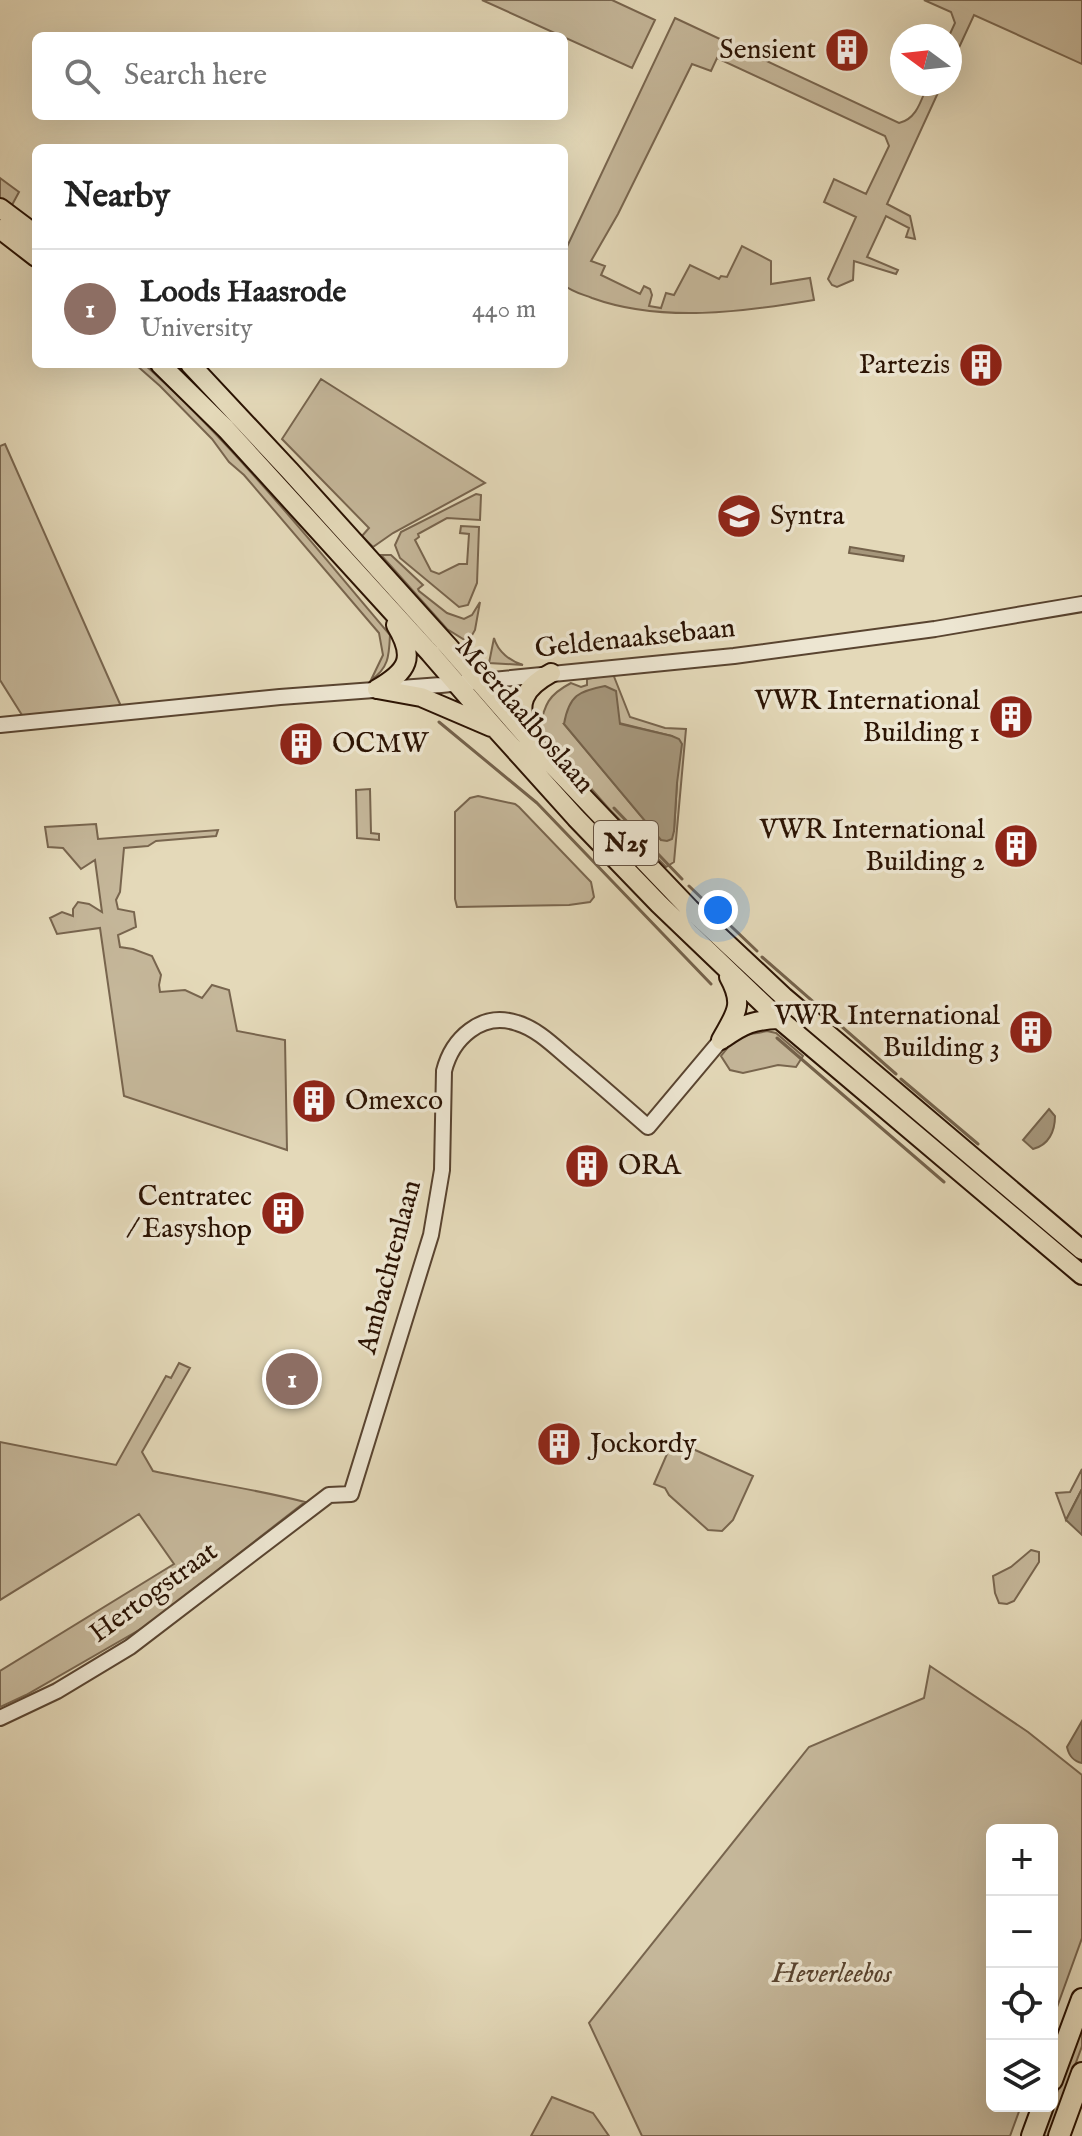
<!DOCTYPE html>
<html lang="en">
<head>
<meta charset="utf-8">
<style>
  :root { --surface:#fff; --page:#f6f6f6; --text:#222; --muted:#767676; --line:#e0e0e0; --accent:#8f2418 }
  body { margin:0; font-family:"IM FELL English",serif; background:var(--page); color:var(--text) }
  .controls { position:absolute; right:24px; bottom:24px; display:grid; overflow:hidden; border-radius:12px; box-shadow:0 8px 32px #0002 }
  .controls button { width:72px; height:72px; display:grid; place-items:center; padding:0; border:0; border-bottom:2px solid var(--line); background:var(--surface); color:var(--text); font:40px sans-serif }
  .compass { position:absolute; left:890px; top:24px; width:72px; height:72px; border-radius:50%; background:var(--surface); box-shadow:0 8px 32px #0002; rotate:285deg }
  .you { position:absolute; left:718px; top:910px; width:28px; height:28px; margin:-20px; border:6px solid #fff; border-radius:50%; background:#1a73e8; box-shadow:0 0 0 12px #1a73e833 }
  .badge { display:grid; place-items:center; width:52px; height:52px; border-radius:50%; background:var(--accent); color:#fff; font-size:26px; font-weight:700 }
  .pin { position:absolute; translate:-50% -50%; border:4px solid #fff; box-shadow:0 2px 8px #0006 }
  .list { margin:0; padding:0; list-style:none }
  h2 { display:flex; justify-content:space-between; align-items:center; height:104px; margin:0; padding:0 32px; font-size:34px }
  h2 small { font-size:26px; font-weight:400; color:var(--muted) }
  .list li { display:grid; grid-template-columns:52px 1fr auto; gap:24px; align-items:center; box-sizing:border-box; height:120px; padding:0 32px; border-top:2px solid var(--line) }
  .list b { display:block; font-size:30px; white-space:nowrap }
  .list p { margin:0; font-size:26px; white-space:nowrap; color:var(--muted) }
  .list em { font-size:26px; font-style:normal; color:var(--muted) }
  .icon { flex:none; width:44px; height:44px; fill:none; stroke:currentColor; stroke-width:2; stroke-linecap:round; stroke-linejoin:round }
  .map { position:relative; flex:none; width:1082px; height:2136px; overflow:hidden }
  .search { position:absolute; background:var(--surface); box-shadow:0 8px 32px #0002; left:32px; top:32px; width:536px; height:88px; display:flex; align-items:center; gap:20px; box-sizing:border-box; padding:0 28px; border-radius:12px; color:var(--muted); font-size:30px }
  .panel { position:absolute; background:var(--surface); box-shadow:0 8px 32px #0002; left:32px; top:144px; width:536px; height:224px; border-radius:12px }
  .map>svg:first-child { display:block }
  .green { fill:#c5b79a; stroke:#78654e; stroke-width:2; fill-rule:evenodd }
  .water { fill:#a5967b; stroke:#74624b; stroke-width:2 }
  .lines { fill:none; stroke-linecap:round; stroke-linejoin:round }
  .stream { stroke:#74624b; stroke-width:3 }
  .tertiary-casing { stroke:#594430; stroke-width:18 }
  .trunk-casing { stroke:#2b1303; stroke-width:22 }
  .motorway-casing { stroke:#2b1303; stroke-width:24 }
  .tertiary { stroke:#ede6d2; stroke-width:14 }
  .trunk { stroke:#e4d9b9; stroke-width:18 }
  .motorway { stroke:#e4d9b9; stroke-width:20 }
  .labels { text-anchor:middle; dominant-baseline:central; stroke-width:7; stroke-linejoin:round; paint-order:stroke }
  .shield { fill:#ede6d2; stroke:#655241; stroke-width:2 }
  .shield-label { font-size:26px; font-weight:bold; fill:#2b1303 }
  .poi-label { font-size:28px; fill:#2b1303; stroke:#ede6d2; text-anchor:end }
  .street-label { font-size:28px; fill:#2b1303; stroke:#ede6d2 }
  .park-label { font-size:28px; font-style:italic; fill:#594430; stroke:#ede6d2 }
</style>
</head>
<body>
<div class="map">
<svg width="1082" height="2136" viewBox="0 0 1082 2136">
  <rect width="100%" height="100%" fill="#e4d9b9"/>
  <filter id="stains"><feTurbulence type="fractalNoise" baseFrequency=".0025" numOctaves="4"/><feColorMatrix values="0 0 0 0 .2 0 0 0 0 .09 0 0 0 0 .02 0 0 0 .5 -.17"/></filter>
  <radialGradient id="worn" r=".72"><stop offset=".6" stop-color="#630" stop-opacity="0"/><stop offset="1" stop-color="#630" stop-opacity=".3"/></radialGradient>
  <!-- green -->
  <path class="green" d="M482,0h130l43,20 -23,48z
    M924,0h158v64l-108,-49 -24,52 -1,-31 6,-13 -4,-11z
    M675,18l224,105c18,-4 22,-23 29,-39h14l-55,120 23,12 5,23 -9,-2 3,-9 -23,-12 -19,41 31,13 -2,4 -42,-13 -1,19 -16,7 -5,-2 -4,-6 28,-62 -32,-15 10,-23 32,15 23,-48 -4,-10 -168,-78 -6,13 -19,-7 -74,150 -27,47 14,5 -4,9 39,19 4,-8 6,3 2,6 -3,11 12,2 5,-15 8,2 16,-30 29,14 2,-3 6,1 15,-31 29,15v23l39,-6 4,22c-71,12 -153,23 -222,-2 -10,-4 -20,-6 -28,-13v-32z
    M0,178l19,14 -7,13 -7,-5 -5,1z
    M135,364h9c91,82 167,178 246,271 -1,20 -1,33 -19,45l12,-25 -4,-22 -135,-158 -15,-13 -17,-23 -52,-53z
    M321,379l164,104 -92,50 -20,14 -11,-11 7,-8 -87,-89z
    M5,444l119,269 -97,10 -27,-43v-234z
    M476,494l5,1 -1,25 -33,-2 -29,16 1,3 -4,3 16,31 8,3 20,-10h8l2,-30 -9,-1 1,-7 18,1 -2,56 -9,22 -9,2 -59,-49 -5,-13 6,-13z
    M381,555h10l32,30 -5,4 1,2 28,22 17,6 8,-4 8,-13 -5,28 -7,12 -21,-13z
    M494,638c4,14 16,23 29,27l-34,-2z
    M613,674l17,43 35,11 21,1 -12,133 -8,5 -56,-57 -71,-81c6,-25 9,-34 32,-46l10,4 6,-2v-6zM619,723l53,13 5,47 -3,48 -13,9 -97,-116z
    M370,789l1,44 8,1v6l-22,-2 -1,-48z
    M478,796l37,8 4,3 72,75 3,15 -4,5 -21,3 -112,2 -2,-8v-87l15,-14z
    M96,824l2,15 120,-9 -2,6 -60,5 -8,5 -24,2 -4,44 -4,8 2,9 16,3 2,15 -18,8 2,12 13,2 19,7 9,19 -2,10 1,7 25,-2 17,8 10,-13 17,5 8,41 48,9 2,110 -163,-54 -24,-168 -43,6 -7,-16 12,-6 11,4v-7l5,-7 11,2 13,8 -7,-52 -14,9 -18,-21 -15,-1 -3,-20z
    M767,1031l9,2 27,23 -7,11 -18,-2 -35,8 -13,-3 -9,-14c18,-24 19,-19 46,-25z
    M179,1363l11,5 -48,84 11,19c50,11 102,18 152,31l-159,124 -120,69 -26,12v-36l174,-107 -35,-50 -139,86v-158l116,23 50,-89 5,2z
    M673,1440l80,36 -20,44 -11,11 -14,-1 -39,-35 -4,-7 -11,-4z
    M1082,1469v20l-16,31 -10,-27 14,-1z
    M1031,1550l8,2v10l-25,39 -7,3 -8,-1 -4,-10 -2,-17 18,-9z
    M930,1666l98,66 54,43v163l-30,83v-191h-60v276h29l-11,30h-368l-53,-113 220,-276 115,-49z
    M1082,2025v21l-33,90h-8z
    M552,2097l41,16 16,23h-78z"/>
  <!-- water -->
  <path class="water" d="M850,547l54,9 -1,5 -54,-8z
    M605,686l11,5 4,33 52,12 7,3 3,5 -5,39 -3,48 -2,8 -5,2 -6,-1 -97,-116c5,-29 15,-33 41,-38z
    M1049,1109l6,7c0,15 -6,29 -22,33l-10,-9z
    M1082,1489v46l-16,-15z
    M1082,1721v42c-9,-2 -13,-7 -15,-16z"/>
  <g class="lines">
    <!-- stream -->
    <path class="stream" d="M439,722l98,81 174,181
      M614,808l68,71
      M689,886l68,65
      M762,957l134,117
      M777,1038l167,144
      M901,1079l77,65"/>
    <!-- tertiary casing -->
    <g class="tertiary-casing">
      <path id="tertiary" d="M0,725l280,-28 161,-12 293,-29 201,-27 147,-25
        M0,1718l57,-27 73,-44 199,-152 22,-1 80,-259 11,-65 2,-99c8,-32 37,-60 73,-48 21,6 39,25 56,39 25,21 50,43 75,65l73,-87"/>
    </g>
    <!-- trunk casing -->
    <g class="trunk-casing">
      <path id="trunk" d="M0,208l36,27
        M0,229l36,28
        M160,364l66,65 204,224 65,75 81,90 83,86 120,115 303,256
        M190,364l100,107 158,175 96,110 146,153 94,88 298,253
        M377,689l44,8 70,30
        M377,689c31,-18 39,-31 19,-64
        M530,733c-16,-29 -6,-45 21,-60
        M724,1038c20,-14 29,-18 55,-19
        M721,1040c14,-26 24,-34 8,-63"/>
    </g>
    <!-- motorway casing -->
    <g class="motorway-casing">
      <path id="motorway" d="M1052,2080l30,-81
        M1032,2136l11,-30
        M1059,2136l23,-63"/>
    </g>
    <!-- tertiary -->
    <use href="#tertiary" class="tertiary"/>
    <!-- trunk -->
    <use href="#trunk" class="trunk"/>
    <!-- motorway -->
    <use href="#motorway" class="motorway"/>
  </g>
  <!-- icons -->
  <defs>
    <g id="building-disc" transform="scale(2.3)"><circle r="9.5" fill="#8f2418" stroke="#ede6d2"/><path d="M-4-6H4V6H1V3H-1V6H-4ZM-2.5-4.3h1.7v1.8h-1.7ZM.8-4.3h1.7v1.8H.8ZM-2.5-1h1.7V.8h-1.7ZM.8-1h1.7V.8H.8Z" fill="#fff"/></g>
    <g id="school-disc" transform="scale(2.3)"><circle r="9.5" fill="#8f2418" stroke="#ede6d2"/><path d="M0-5L7-2L0 1L-7-2ZM-4 1L0 2.5L4 1V4Q0 6-4 4Z" fill="#fff"/></g>
  </defs>
  <g fill-rule="evenodd">
    <use href="#building-disc" x="847" y="50"/>
    <use href="#building-disc" x="981" y="365"/>
    <use href="#school-disc" x="739" y="516"/>
    <use href="#building-disc" x="1011" y="717"/>
    <use href="#building-disc" x="301" y="744"/>
    <use href="#building-disc" x="1016" y="846"/>
    <use href="#building-disc" x="1031" y="1032"/>
    <use href="#building-disc" x="314" y="1101"/>
    <use href="#building-disc" x="587" y="1166"/>
    <use href="#building-disc" x="283" y="1213"/>
    <use href="#building-disc" x="559" y="1444"/>
  </g>
  <g class="labels">
    <!-- shield labels -->
    <rect class="shield" x="594" y="821" width="64" height="44" rx="6"/>
    <g class="shield-label">
      <text x="626" y="843">N25</text>
    </g>
    <!-- poi labels -->
    <g class="poi-label">
      <text x="816" y="50">Sensient</text>
      <text x="950" y="365">Partezis</text>
      <text x="770" y="516" text-anchor="start">Syntra</text>
      <text x="980" y="701">VWR International<tspan x="980" dy="32">Building 1</tspan></text>
      <text x="332" y="744" text-anchor="start">OCMW</text>
      <text x="985" y="830">VWR International<tspan x="985" dy="32">Building 2</tspan></text>
      <text x="1000" y="1016">VWR International<tspan x="1000" dy="32">Building 3</tspan></text>
      <text x="345" y="1101" text-anchor="start">Omexco</text>
      <text x="618" y="1166" text-anchor="start">ORA</text>
      <text x="252" y="1197">Centratec<tspan x="252" dy="32">/ Easyshop</tspan></text>
      <text x="590" y="1444" text-anchor="start">Jockordy</text>
    </g>
    <!-- street labels -->
    <g class="street-label">
      <text transform="translate(635 639) rotate(-6)">Geldenaaksebaan</text>
      <text transform="translate(524 716) rotate(49)">Meerdaalboslaan</text>
      <text transform="translate(390 1267) rotate(-75)">Ambachtenlaan</text>
      <text transform="translate(154 1593) rotate(-36)">Hertogstraat</text>
    </g>
    <!-- park labels -->
    <g class="park-label">
      <text x="832" y="1974">Heverleebos</text>
    </g>
  </g>
  <rect width="100%" height="100%" filter="url(#stains)"/>
  <rect width="100%" height="100%" fill="url(#worn)"/>
</svg>
<div class="controls">
<button>+</button>
<button>−</button>
<button><svg class="icon" aria-label="locate" viewBox="0 0 24 24"><circle cx="12" cy="12" r="6"/><path d="M12 2v4M12 18v4M2 12h4M18 12h4"/></svg></button>
<button><svg class="icon" aria-label="layers" viewBox="0 0 24 24"><path d="M12 4l9 5-9 5-9-5zM3 14l9 5 9-5"/></svg></button>
</div>
<svg class="compass" viewBox="-18 -18 36 36"><path d="M0-13l5 13h-10z" fill="#e53935"/><path d="M0 13l5-13h-10z" fill="#767676"/></svg>
<div class="you"></div>
<div class="pin badge" style="left:292px;top:1379px;background:#8d6e63">1</div>
<div class="search"><svg class="icon" aria-label="search" viewBox="0 0 24 24"><circle cx="10" cy="10" r="6"/><path d="M15 15l6 6"/></svg>Search here</div>
<section class="panel">
<h2>Nearby<small></small></h2>
<ul class="list">
<li><span class="badge" style="background:#8d6e63">1</span><div><b>Loods Haasrode</b><p>University</p></div><em>440 m</em></li>
</ul>
</section>
</div>
</body>
</html>
